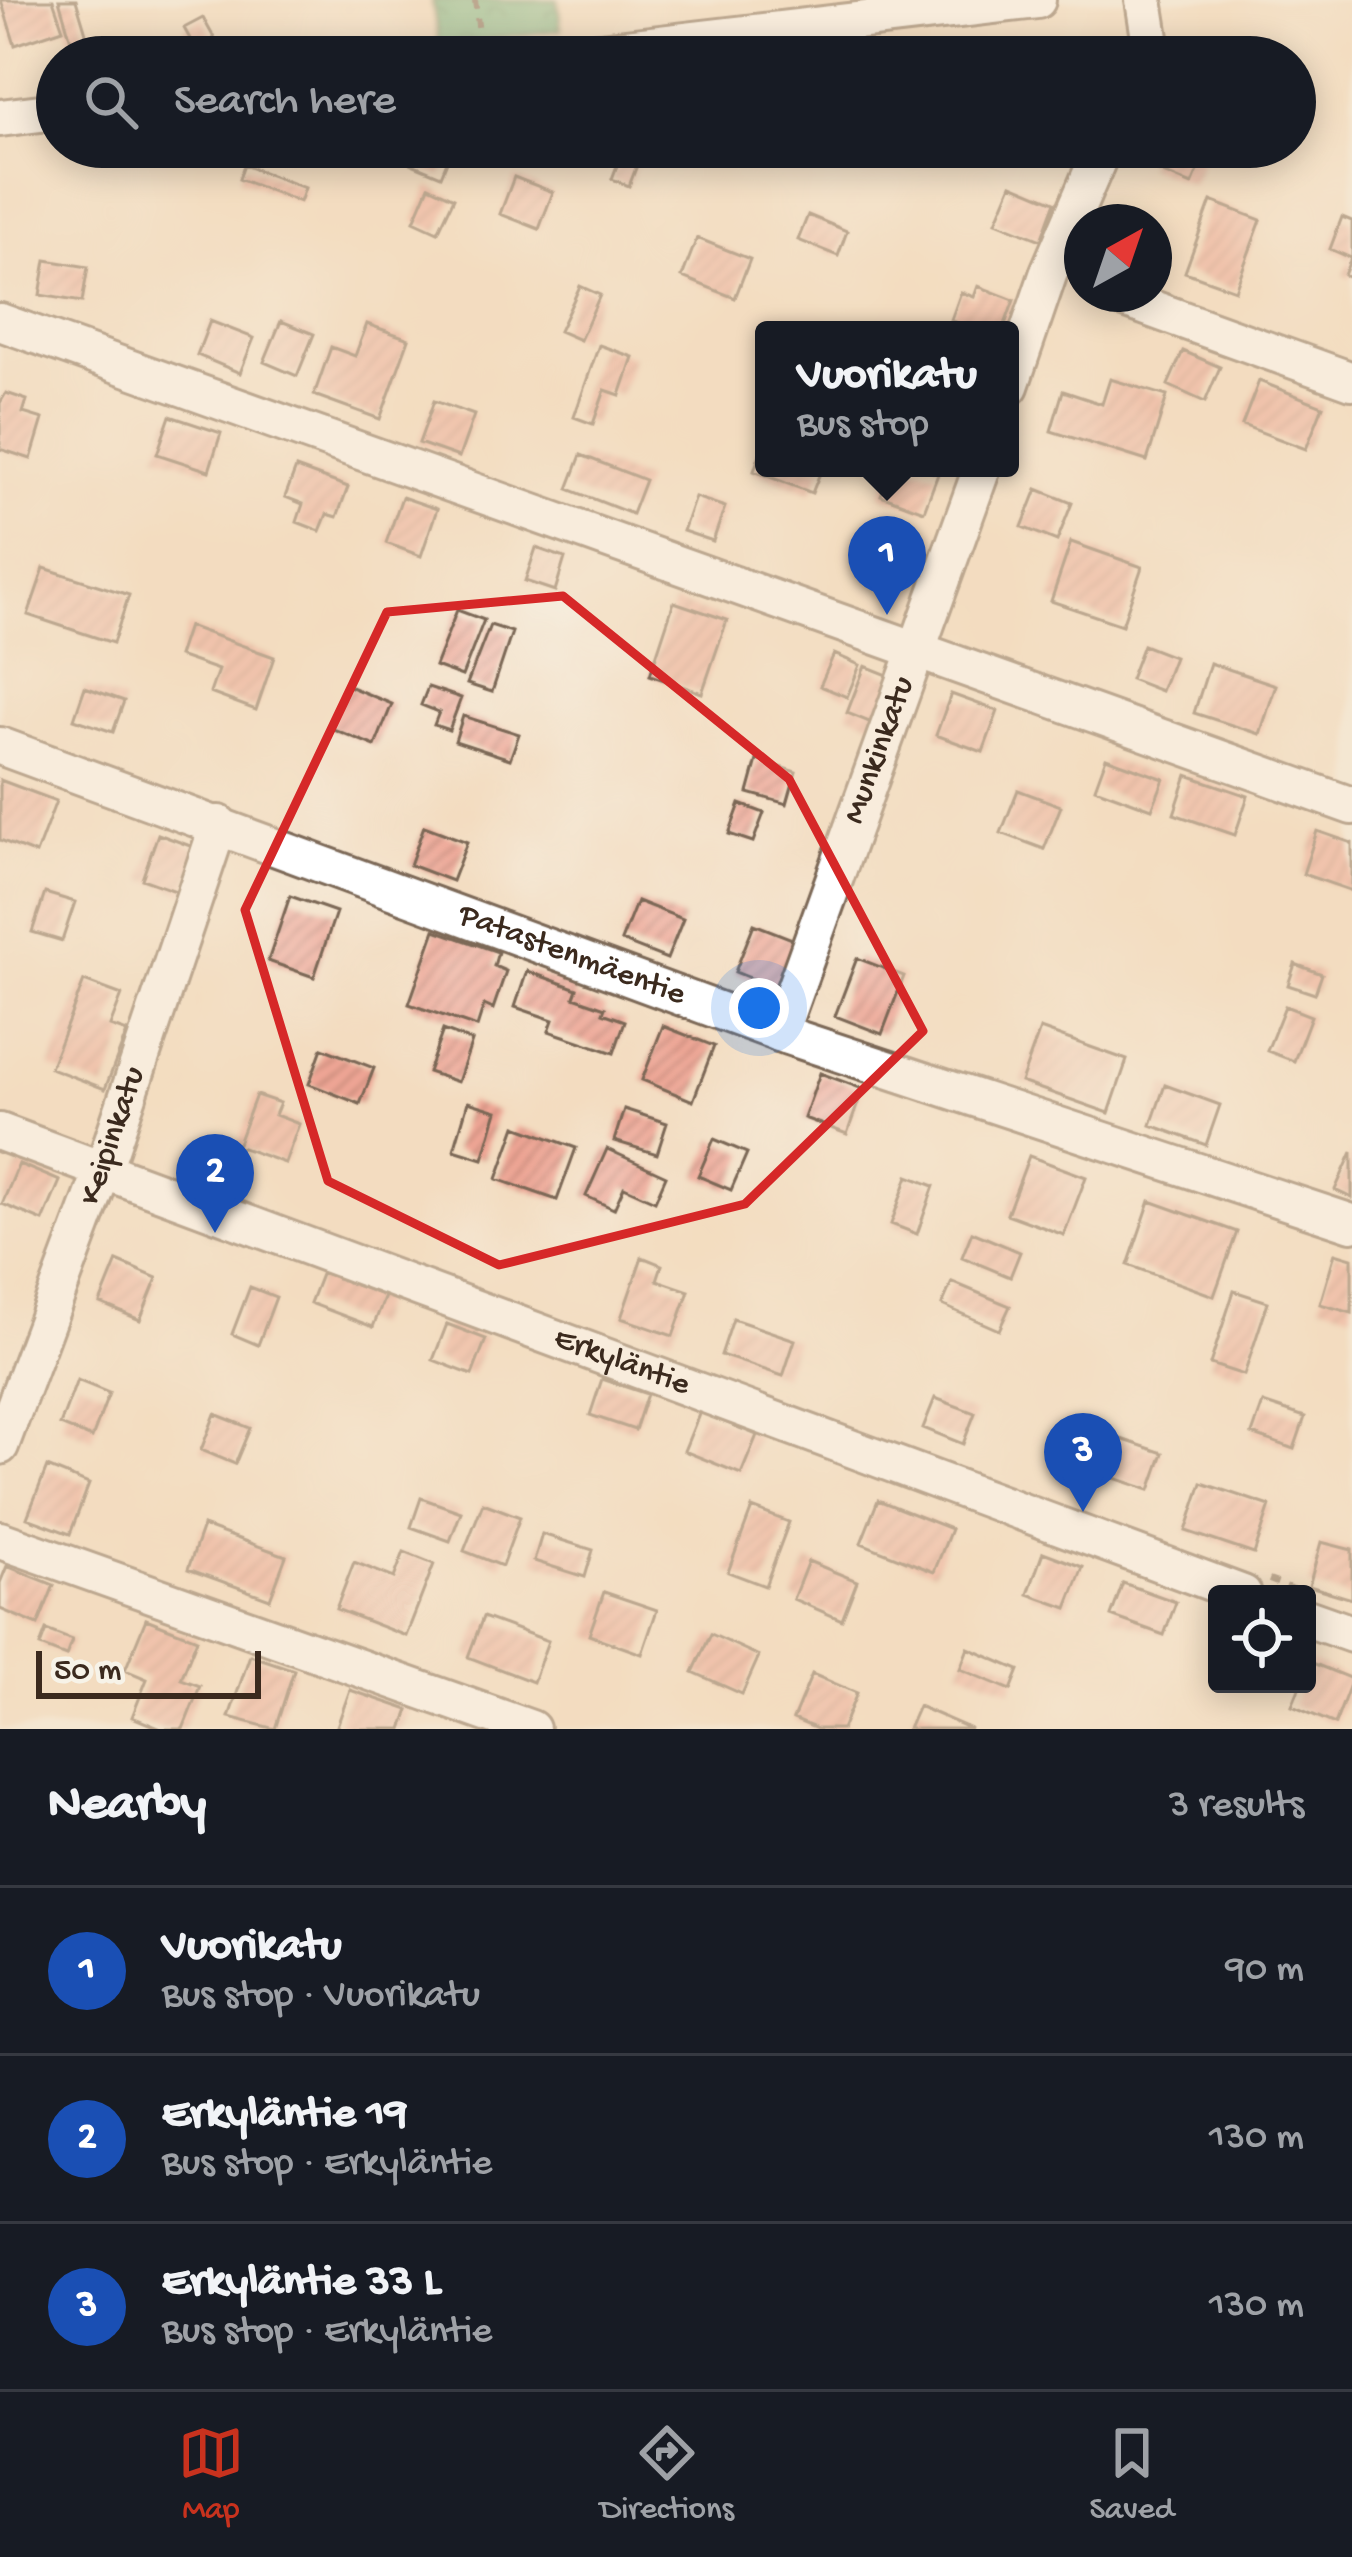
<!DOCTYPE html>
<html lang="en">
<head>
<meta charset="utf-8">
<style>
  :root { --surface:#171b24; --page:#242831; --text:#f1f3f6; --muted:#9ea1a6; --line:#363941; --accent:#c8321e }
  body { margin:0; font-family:"Gochi Hand",sans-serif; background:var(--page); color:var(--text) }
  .controls { position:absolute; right:36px; bottom:36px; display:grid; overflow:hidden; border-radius:12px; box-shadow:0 6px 30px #0003 }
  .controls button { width:108px; height:108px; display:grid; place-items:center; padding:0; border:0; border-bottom:3px solid var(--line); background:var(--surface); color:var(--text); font:60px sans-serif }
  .compass { position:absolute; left:1064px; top:204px; width:108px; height:108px; border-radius:50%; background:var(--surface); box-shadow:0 6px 30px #0003; rotate:40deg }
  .scale { position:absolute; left:36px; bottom:30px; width:225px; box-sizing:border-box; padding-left:12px; border:6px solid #3b2a1e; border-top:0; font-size:33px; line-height:42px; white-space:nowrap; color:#3b2a1e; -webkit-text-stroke:9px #f7f3e8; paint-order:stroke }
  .you { position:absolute; left:759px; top:1008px; width:42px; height:42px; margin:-30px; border:9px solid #fff; border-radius:50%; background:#1a73e8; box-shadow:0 0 0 18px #1a73e833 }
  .badge { display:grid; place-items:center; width:78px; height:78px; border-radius:50%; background:var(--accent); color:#fff; font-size:39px; font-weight:700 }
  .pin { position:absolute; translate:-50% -99px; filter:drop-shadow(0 3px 6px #0008) }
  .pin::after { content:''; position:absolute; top:63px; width:42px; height:36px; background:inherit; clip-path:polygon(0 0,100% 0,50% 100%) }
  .popup { position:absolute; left:755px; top:321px; width:264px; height:156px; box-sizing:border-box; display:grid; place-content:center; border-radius:12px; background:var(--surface); filter:drop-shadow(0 3px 9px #0005); font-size:39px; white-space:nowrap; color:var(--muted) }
  .popup b { font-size:45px; color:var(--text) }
  .popup::after { content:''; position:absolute; left:50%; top:100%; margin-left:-24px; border:24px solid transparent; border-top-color:var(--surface) }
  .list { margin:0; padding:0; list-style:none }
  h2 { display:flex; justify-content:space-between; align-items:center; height:156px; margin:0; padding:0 48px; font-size:51px }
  h2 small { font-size:39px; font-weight:400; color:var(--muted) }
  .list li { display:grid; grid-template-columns:78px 1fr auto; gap:36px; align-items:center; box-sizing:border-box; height:168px; padding:0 48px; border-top:3px solid var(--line) }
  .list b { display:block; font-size:45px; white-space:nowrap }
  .list p { margin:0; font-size:39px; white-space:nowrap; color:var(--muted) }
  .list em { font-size:39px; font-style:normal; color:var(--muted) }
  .icon { flex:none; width:66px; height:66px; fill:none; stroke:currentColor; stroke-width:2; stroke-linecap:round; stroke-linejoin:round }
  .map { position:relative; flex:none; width:1352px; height:1729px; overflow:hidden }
  .search { position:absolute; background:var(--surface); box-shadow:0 6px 30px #0003; left:36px; right:36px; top:36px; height:132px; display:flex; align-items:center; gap:30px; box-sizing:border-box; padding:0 42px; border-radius:66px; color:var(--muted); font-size:45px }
  .sheet { height:660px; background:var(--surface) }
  nav { display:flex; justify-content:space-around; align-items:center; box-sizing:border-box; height:168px; border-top:3px solid var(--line); background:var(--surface); font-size:33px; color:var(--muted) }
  nav a { display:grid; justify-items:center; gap:6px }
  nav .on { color:var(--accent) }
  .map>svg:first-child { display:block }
  .forest { fill:url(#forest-crowns); stroke:#4e6c4b; stroke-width:3 }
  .building { fill:url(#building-hatch) }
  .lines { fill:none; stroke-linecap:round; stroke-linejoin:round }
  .minor-casing { stroke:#7b6857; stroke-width:42 }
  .path { stroke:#7b6857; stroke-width:6; stroke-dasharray:9 9; stroke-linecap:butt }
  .minor { stroke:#fff; stroke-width:36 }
  .marked { fill:none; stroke:#d62828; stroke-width:9; stroke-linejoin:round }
  .labels { text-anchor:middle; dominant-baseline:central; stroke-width:9; stroke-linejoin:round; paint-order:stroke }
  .street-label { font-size:33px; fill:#3b2a1e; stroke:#f7f3e8 }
</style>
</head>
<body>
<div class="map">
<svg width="1352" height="1729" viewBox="0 0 1352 1729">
  <defs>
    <pattern id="forest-crowns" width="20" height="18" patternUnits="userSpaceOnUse" patternTransform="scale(3)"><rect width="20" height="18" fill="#60ae78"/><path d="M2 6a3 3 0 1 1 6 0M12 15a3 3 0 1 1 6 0" fill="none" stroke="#508e62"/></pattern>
    <pattern id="building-hatch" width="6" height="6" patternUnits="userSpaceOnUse" patternTransform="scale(3)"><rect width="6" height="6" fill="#eea594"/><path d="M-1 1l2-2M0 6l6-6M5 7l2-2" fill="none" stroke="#c28778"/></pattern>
  </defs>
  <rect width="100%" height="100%" fill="#f7f3e8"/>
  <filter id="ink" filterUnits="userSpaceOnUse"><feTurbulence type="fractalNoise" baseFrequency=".00833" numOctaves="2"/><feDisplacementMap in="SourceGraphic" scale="24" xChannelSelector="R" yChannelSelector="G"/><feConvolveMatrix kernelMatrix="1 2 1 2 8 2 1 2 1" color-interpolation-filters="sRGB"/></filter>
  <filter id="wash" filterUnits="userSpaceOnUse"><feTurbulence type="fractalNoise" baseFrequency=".004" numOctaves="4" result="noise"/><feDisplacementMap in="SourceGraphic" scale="48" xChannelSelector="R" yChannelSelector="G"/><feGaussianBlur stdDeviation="2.7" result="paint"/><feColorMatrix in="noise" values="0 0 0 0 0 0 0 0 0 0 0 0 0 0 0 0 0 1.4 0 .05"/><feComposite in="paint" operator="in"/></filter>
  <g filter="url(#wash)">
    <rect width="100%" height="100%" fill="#f3dcc0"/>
    <!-- forest -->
    <path class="forest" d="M432,0h126l3,30 -122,16z"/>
    <g id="blocks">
      <!-- building -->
      <path class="building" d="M1,0h52l10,29 -48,16z
        M59,0h17l12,40 -16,4z
        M203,18l20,36 -5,3h-18l-16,-29z
        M371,147h82l-12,29z
        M624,147h20l-15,39 -17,-7z
        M1154,147h43l9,4 -14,34 -46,-19z
        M244,165l61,23 -5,14 -61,-23z
        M514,177l39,15 -14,37 -39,-15z
        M1012,184l43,18 -14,38 -45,-18z
        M429,186l25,12 -16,34 -24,-11z
        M1211,201l50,19 -26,70 -50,-18z
        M808,215l39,16 -9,25 -40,-16z
        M1342,217l10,4v58l-8,-4 7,-17 -21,-9z
        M697,238l53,21 -15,39 -53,-21z
        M46,260l42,7 -6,35 -42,-7z
        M580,286l20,9 -20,45 -21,-9z
        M978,286l36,14 -11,30h-39l1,-4 -14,-6 10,-28 13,5z
        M210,321l44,17 -14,35 -43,-18z
        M281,321l33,13 -17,42 -33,-14z
        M367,324l42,15 -29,80 -66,-24 17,-48 24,9z
        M599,345l34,12 -13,38 -15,-5 -12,34 -19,-7z
        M1183,351l37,16 -15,35 -37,-17z
        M1110,379l57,17 -20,65 -96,-30 12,-40 39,13z
        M1259,381l64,25 -17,43 -64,-24z
        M6,393l21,7 -4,13 20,6 -12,40 -31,-10v-46z
        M434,401l40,14 -15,42 -40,-14z
        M170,416l51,17 -12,38 -52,-17z
        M763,445l1,23h58l-10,25 -58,-22z
        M581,455l64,25 -13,34 -64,-25z
        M296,468l52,19 -11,30 -10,-3 -7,17 -23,-9 6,-18 -18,-7z
        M891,468h30l17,6 -14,37 -43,-16z
        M1037,489l35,14 -15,38 -35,-14z
        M402,497l35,12 -16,47 -35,-13z
        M695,497l30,10 -12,34 -30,-10z
        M1071,542l71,25 -20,58 -71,-24z
        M536,548l29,10 -10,33 -30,-10z
        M44,568l85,27 -16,48 -85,-28z
        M674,602l53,18 -25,73 -52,-18z
        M457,610l27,10 -22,56 -27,-10z
        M490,625l22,7 -20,60 -25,-8z
        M188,626l86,31 -18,53 -46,-17 8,-23 -40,-14z
        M1143,645l31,12 -13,34 -31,-12z
        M834,654l26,11 -13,32 -27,-11z
        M1210,663l66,22 -16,49 -66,-21z
        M865,666l38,15 -19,47 -37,-15z
        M346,685l46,19 -17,42 -47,-19z
        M85,687l39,14 -11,31 -39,-13z
        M428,687l33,11 -12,32 -15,-5 5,-13 -18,-7z
        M951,694l47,17 -15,41 -47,-17z
        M463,716l56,18 -9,25 -55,-18z
        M1106,758l58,21 -12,30 -57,-21z
        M757,760l39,12 -9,32 -39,-11z
        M1187,775l61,21 -13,39 -61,-21z
        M0,780l56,21 -20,53 -36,-14z
        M1018,790l43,16 -17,43 -43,-16z
        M740,804l24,9 -11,29 -24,-8z
        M424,826l43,16 -15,39 -42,-16z
        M1317,831l35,12v48l-49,-17z
        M158,834l43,16 -17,44 -42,-15z
        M45,893l30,9 -13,39 -30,-9z
        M290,896l46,16 -22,65 -46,-16z
        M637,901l46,18 -16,40 -46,-18z
        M754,924l51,20 -20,48 -50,-20z
        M435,930l63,22 -4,14 12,5 -13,38 -9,-4 -7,22 -68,-23z
        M857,958l47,18 -22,58 -47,-18z
        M1295,964l27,10 -7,20 -27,-9z
        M527,971l50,18 -3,8 31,11 -2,5 22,8 -11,32 -65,-22 4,-11 -38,-13z
        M84,981l38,14 -12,31 17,6 -22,57 -55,-21z
        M1285,1006l26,10 -17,45 -27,-10z
        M663,1026l51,20 -21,55 -51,-21z
        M1040,1029l87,31 -18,53 -88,-31z
        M443,1030l29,11 -14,41 -30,-10z
        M322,1048l52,20 -14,36 -51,-20z
        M820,1073l43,16 -16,45 -43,-16z
        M1165,1085l55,20 -14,40 -55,-20z
        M256,1095l24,8 -5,12 24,9 -14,39 -48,-17z
        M468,1102l29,9 -14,48 -29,-9z
        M624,1109l43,14 -10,31 -43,-13z
        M516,1126l60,22 -19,52 -60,-21z
        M714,1139l33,14 -16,37 -33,-14z
        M607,1149l59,27 -11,25 -31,-14 -10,22 -28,-13z
        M1352,1152v46l-17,-8z
        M1029,1156l57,21 -22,58 -57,-21z
        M19,1164l41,17 -17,40 -41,-17z
        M908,1176l26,10 -17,48 -26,-10z
        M1150,1201l87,31 -23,64 -86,-31z
        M972,1232l48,20 -10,25 -48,-20z
        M1335,1253l17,5v55l-32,-9z
        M642,1257l20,8 -5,15 32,11 -16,45 -52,-18z
        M117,1261l40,17 -17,42 -40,-17z
        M322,1272l63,24 -12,31 -63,-24z
        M952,1282l58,24 -11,24 -57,-25z
        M250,1287l26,10 -18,48 -26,-11z
        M1234,1291l34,11 -24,73 -34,-11z
        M733,1319l62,21 -12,36 -62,-21z
        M447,1324l39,15 -14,36 -39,-15z
        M602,1379l45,15 -12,36 -45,-15z
        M77,1380l32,13 -17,45 -32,-13z
        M935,1398l40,15 -12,31 -40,-16z
        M1263,1403l42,14 -11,32 -42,-15z
        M700,1412l57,23 -16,39 -57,-23z
        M215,1414l35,14 -15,36 -34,-14z
        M1076,1424l87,29 -13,37 -86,-29z
        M47,1467l42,17 -19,50 -43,-16z
        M1202,1483l68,23 -16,48 -68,-23z
        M421,1498l40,14 -11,29 -39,-14z
        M878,1500l73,29 -17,43 -73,-29z
        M483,1503l37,14 -18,49 -38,-15z
        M752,1508l37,14 -24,64 -37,-14z
        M203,1526l83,30 -16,43 -82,-30z
        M542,1534l51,16 -8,27 -51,-16z
        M1321,1542l31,8v49l-43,-13z
        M404,1552l30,12 -28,72 -70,-27 18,-47 40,16z
        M1043,1552l40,15 -16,41 -39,-14z
        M808,1561l49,20 -15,39 -49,-21z
        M7,1566l47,19 -16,40 -38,-16v-26z
        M1123,1583l53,19 -12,33 -53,-19z
        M604,1592l53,18 -15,44 -53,-19z
        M483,1617l65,24 -15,41 -65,-25z
        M146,1619l51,20 -16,40 19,7 -17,43h-22l-29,-12 15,-38 -22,-9z
        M46,1630l26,10 -6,16 -26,-10z
        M711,1634l48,22 -17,38 -49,-22z
        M968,1648l51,22 -8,20 -51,-21z
        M250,1655l44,15 -19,59 -46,-12z
        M1310,1662l42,17 -17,45 -43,-18 9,-22h6z
        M812,1674l45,19 -15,36h-25l-24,-10z
        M350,1690l59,20 -7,19h-66z
        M918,1706l53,23h-63z"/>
    </g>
  </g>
  <g filter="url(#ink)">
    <use href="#blocks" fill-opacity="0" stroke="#7b6857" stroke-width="3"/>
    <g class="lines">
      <!-- minor casing -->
      <g class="minor-casing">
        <g id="minor">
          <path d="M514,57l77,-5 446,-52"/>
          <path d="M1142,57l8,-19 -6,-38"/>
          <path d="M0,118l57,-7"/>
          <path d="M1111,294l241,87"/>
          <path d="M0,322l1352,484"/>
          <path d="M1010,386l39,-114 54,-125"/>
          <path id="s1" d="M0,746l788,290 564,187"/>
          <path id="s2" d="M779,1033l203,-565"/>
          <path id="s3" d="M0,1132l1243,462"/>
          <path id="s4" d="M0,1446l103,-276 116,-346"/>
          <path d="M0,1540l531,189"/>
          <path d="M1307,1618l45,16"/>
        </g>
      </g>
      <!-- path -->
      <path class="path" d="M475,0l6,50
        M1269,1580l27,10"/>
      <!-- minor -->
      <use href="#minor" class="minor"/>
    </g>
  </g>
  <!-- marked area -->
  <path d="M0 0H1352V1729H0ZM563,596l226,183 134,252 -178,173 -246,61 -171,-84 -83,-271 142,-298z" fill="#f3dcc0" fill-opacity=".55" fill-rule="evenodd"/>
  <path class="marked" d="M563,596l226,183 134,252 -178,173 -246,61 -171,-84 -83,-271 142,-298z"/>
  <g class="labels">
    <!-- street labels -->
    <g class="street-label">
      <text stroke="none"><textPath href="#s2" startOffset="300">Munkinkatu</textPath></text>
      <text stroke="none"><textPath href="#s1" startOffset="609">Patastenmäentie</textPath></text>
      <text stroke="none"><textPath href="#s4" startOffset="330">Keipinkatu</textPath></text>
      <text stroke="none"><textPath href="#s3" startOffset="663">Erkyläntie</textPath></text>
    </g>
  </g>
</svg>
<div class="controls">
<button><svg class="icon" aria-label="locate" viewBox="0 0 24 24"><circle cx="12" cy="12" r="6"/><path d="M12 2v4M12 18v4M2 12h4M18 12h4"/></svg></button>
</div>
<svg class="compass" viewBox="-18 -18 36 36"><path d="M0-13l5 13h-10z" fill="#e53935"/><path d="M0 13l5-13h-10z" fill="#9ea1a6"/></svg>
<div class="scale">50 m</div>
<div class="you"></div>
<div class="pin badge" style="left:887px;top:615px;background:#1a4fb4">1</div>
<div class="popup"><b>Vuorikatu</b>Bus stop</div>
<div class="pin badge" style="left:215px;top:1233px;background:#1a4fb4">2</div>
<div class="pin badge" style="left:1083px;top:1512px;background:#1a4fb4">3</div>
<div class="search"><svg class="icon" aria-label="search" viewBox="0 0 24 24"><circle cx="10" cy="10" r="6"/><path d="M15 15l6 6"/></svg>Search here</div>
</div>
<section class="sheet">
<h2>Nearby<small>3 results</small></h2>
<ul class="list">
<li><span class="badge" style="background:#1a4fb4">1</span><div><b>Vuorikatu</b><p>Bus stop · Vuorikatu</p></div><em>90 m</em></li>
<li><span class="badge" style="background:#1a4fb4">2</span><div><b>Erkyläntie 19</b><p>Bus stop · Erkyläntie</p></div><em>130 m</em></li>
<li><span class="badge" style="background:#1a4fb4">3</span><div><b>Erkyläntie 33 L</b><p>Bus stop · Erkyläntie</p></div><em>130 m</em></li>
</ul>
</section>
<nav>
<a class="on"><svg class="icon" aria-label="map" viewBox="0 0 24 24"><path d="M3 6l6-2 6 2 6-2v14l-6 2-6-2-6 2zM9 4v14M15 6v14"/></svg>Map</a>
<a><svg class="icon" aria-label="directions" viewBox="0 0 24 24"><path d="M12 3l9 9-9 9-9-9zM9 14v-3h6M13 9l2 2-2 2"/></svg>Directions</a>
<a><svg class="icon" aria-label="saved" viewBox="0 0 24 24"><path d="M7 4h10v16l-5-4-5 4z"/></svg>Saved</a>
</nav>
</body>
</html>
